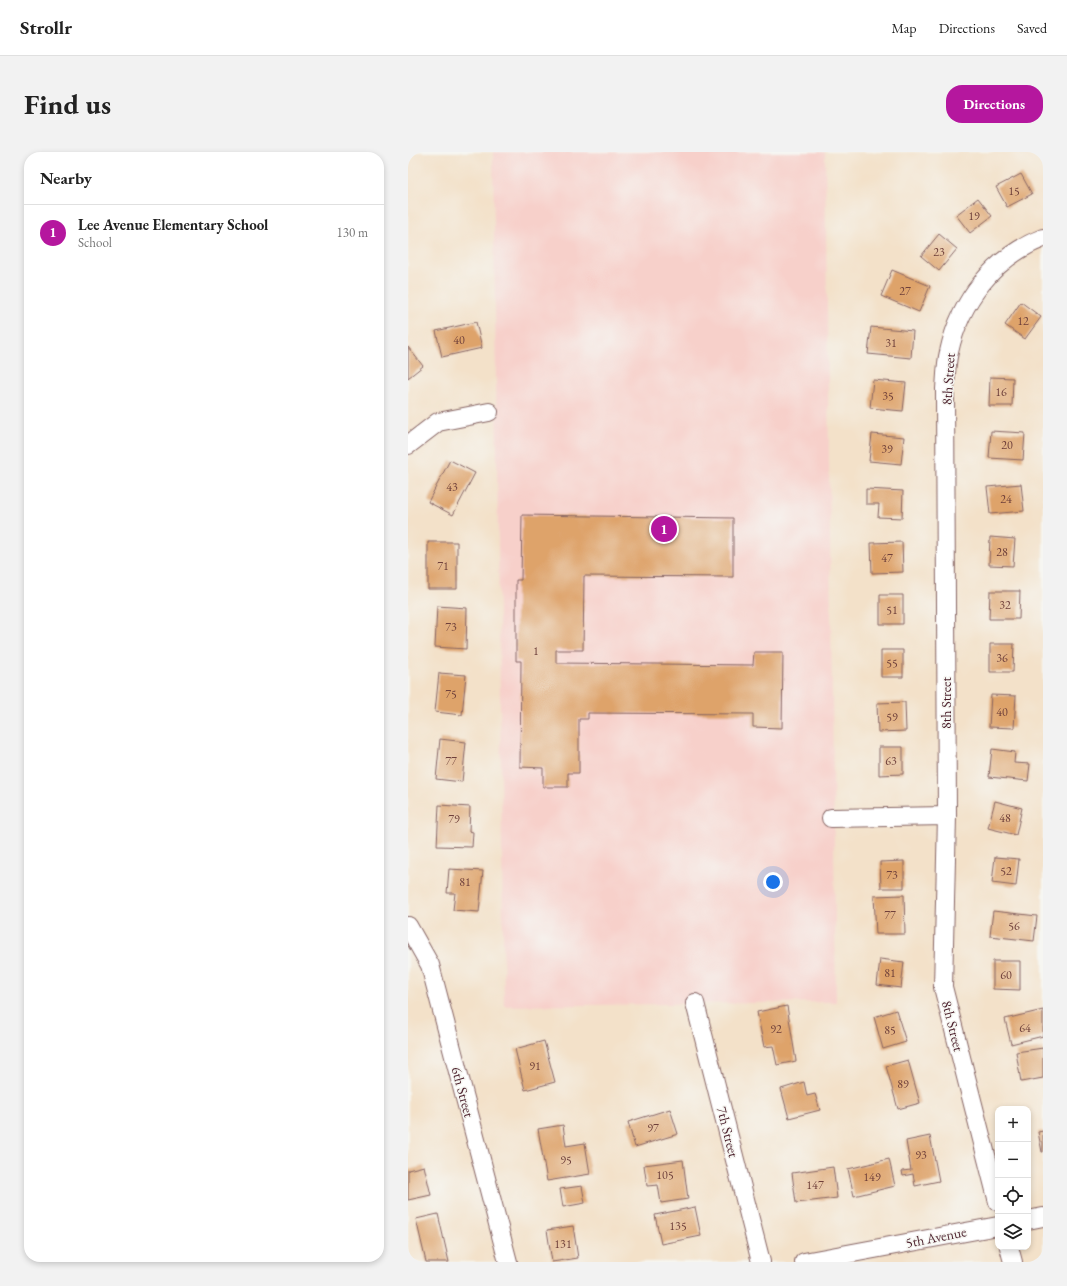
<!DOCTYPE html>
<html lang="en">
<head>
<meta charset="utf-8">
<style>
  :root { --surface:#fff; --page:#f2f2f2; --text:#222; --muted:#767676; --line:#e0e0e0; --accent:#b5179e }
  body { margin:0; font-family:"EB Garamond",serif; background:var(--page); color:var(--text) }
  .controls { position:absolute; right:12px; bottom:12px; display:grid; overflow:hidden; border-radius:8px; box-shadow:0 2px 6px #0003 }
  .controls button { width:36px; height:36px; display:grid; place-items:center; padding:0; border:0; border-bottom:1px solid var(--line); background:var(--surface); color:var(--text); font:20px sans-serif }
  .you { position:absolute; left:365px; top:730px; width:14px; height:14px; margin:-10px; border:3px solid #fff; border-radius:50%; background:#1a73e8; box-shadow:0 0 0 6px #1a73e833 }
  .badge { display:grid; place-items:center; width:26px; height:26px; border-radius:50%; background:var(--accent); color:#fff; font-size:13px; font-weight:700 }
  .pin { position:absolute; translate:-50% -50%; border:2px solid #fff; box-shadow:0 1px 4px #0006 }
  .list { margin:0; padding:0; list-style:none }
  h2 { display:flex; justify-content:space-between; align-items:center; height:52px; margin:0; padding:0 16px; font-size:17px }
  h2 small { font-size:13px; font-weight:400; color:var(--muted) }
  .list li { display:grid; grid-template-columns:26px 1fr auto; gap:12px; align-items:center; box-sizing:border-box; height:56px; padding:0 16px; border-top:1px solid var(--line) }
  .list b { display:block; font-size:15px; white-space:nowrap }
  .list p { margin:0; font-size:13px; white-space:nowrap; color:var(--muted) }
  .list em { font-size:13px; font-style:normal; color:var(--muted) }
  .icon { flex:none; width:22px; height:22px; fill:none; stroke:currentColor; stroke-width:2; stroke-linecap:round; stroke-linejoin:round }
  .map { position:relative; flex:none; width:635px; height:1110px; overflow:hidden; border-radius:16px }
  header { display:flex; align-items:center; gap:24px; box-sizing:border-box; height:56px; padding:0 20px; background:var(--surface); border-bottom:1px solid var(--line) }
  header strong { font-size:19px }
  nav { display:flex; gap:22px; margin-inline-start:auto; font-size:14px }
  .intro { display:flex; align-items:center; justify-content:space-between; box-sizing:border-box; height:96px; padding:0 24px }
  h1 { margin:0; font-size:28px }
  .button { padding:10px 18px; border-radius:16px; background:var(--accent); color:#fff; font-size:14px; font-weight:700 }
  main { display:flex; gap:24px; padding:0 24px }
  aside { flex:1; background:var(--surface); border-radius:16px; box-shadow:0 2px 6px #0003 }
  .map>svg:first-child { display:block }
  .built { fill:#f7d0ca }
  .building { fill:#dea36b }
  .lines { fill:none; stroke-linecap:round; stroke-linejoin:round }
  .minor-casing { stroke:#856362; stroke-width:20 }
  .minor { stroke:#fff; stroke-width:18 }
  .labels { text-anchor:middle; dominant-baseline:central; stroke-width:3; stroke-linejoin:round; paint-order:stroke }
  .number-label { font-size:12px; fill:#6f403b }
  .street-label { font-size:14px; fill:#4a1f2b; stroke:#f6f6f2 }
</style>
</head>
<body>
<header>
<strong>Strollr</strong>
<nav><a>Map</a><a>Directions</a><a>Saved</a></nav>
</header>
<div class="intro"><h1>Find us</h1><a class="button">Directions</a></div>
<main>
<aside>
<h2>Nearby<small></small></h2>
<ul class="list">
<li><span class="badge">1</span><div><b>Lee Avenue Elementary School</b><p>School</p></div><em>130 m</em></li>
</ul>
</aside>
<div class="map">
<svg width="635" height="1110" viewBox="0 0 635 1110">
  <rect width="100%" height="100%" fill="#f6f6f2"/>
  <filter id="ink" filterUnits="userSpaceOnUse"><feTurbulence type="fractalNoise" baseFrequency=".025" numOctaves="2"/><feDisplacementMap in="SourceGraphic" scale="8" xChannelSelector="R" yChannelSelector="G"/><feConvolveMatrix kernelMatrix="1 2 1 2 8 2 1 2 1" color-interpolation-filters="sRGB"/></filter>
  <filter id="wash" filterUnits="userSpaceOnUse"><feTurbulence type="fractalNoise" baseFrequency=".012" numOctaves="4" result="noise"/><feDisplacementMap in="SourceGraphic" scale="16" xChannelSelector="R" yChannelSelector="G"/><feGaussianBlur stdDeviation="0.9" result="paint"/><feColorMatrix in="noise" values="0 0 0 0 0 0 0 0 0 0 0 0 0 0 0 0 0 1.4 0 .05"/><feComposite in="paint" operator="in"/></filter>
  <g filter="url(#wash)">
    <rect width="100%" height="100%" fill="#f3e1c9"/>
    <!-- built -->
    <path class="built" d="M85,0h332l11,850 -332,4z"/>
    <g id="blocks">
      <!-- building -->
      <path class="building" d="M613,22l11,20 -25,13 -11,-20z
        M570,46l14,18 -22,17 -14,-18z
        M531,82l18,15 -18,22 -18,-15z
        M484,118l38,16 -11,26 -38,-16z
        M613,150l20,15 -16,22 -20,-14z
        M68,170l6,26 -40,9 -6,-26z
        M463,175l42,4 -2,27 -43,-4z
        M0,195l15,19 -15,12z
        M582,225l23,1 -1,28h-23z
        M465,228l33,3 -3,28 -33,-3z
        M583,279l34,2 -2,27 -34,-2z
        M464,282l32,3 -3,27 -32,-3z
        M42,308l25,13 -22,42 -25,-13z
        M613,332l3,27 -34,3 -3,-27z
        M458,337l37,2 -1,27 -24,-1 1,-13h-13z
        M114,363l211,3v59l-149,-1 -1,74h-27v13l197,2 1,-13h29l-1,76 -29,-1v-13l-165,-1v6h-9v54h-11v14h-25v-19l-23,-1 1,-106h-5v-81h5z
        M582,385l25,2 -2,27 -24,-1z
        M20,390h29v47h-29z
        M494,390l1,30 -31,1 -1,-30z
        M582,439h30l-1,28h-30z
        M472,443h23v29h-23z
        M29,454l30,2 -1,41 -31,-2z
        M582,492h24l-1,28h-23z
        M473,498h22v27h-22z
        M31,521l27,2 -4,40 -27,-3z
        M583,543l25,1 -2,32 -25,-1z
        M497,550l1,29 -28,1 -1,-29z
        M32,587l26,3 -4,40 -26,-3z
        M471,595h24v27l-24,1z
        M584,597l23,3 -1,11 16,1 -2,17 -39,-4z
        M587,649l27,7 -6,27 -28,-7z
        M31,653l31,2 -1,24 4,1 -1,15 -35,-1z
        M587,705l24,2 -3,27 -24,-3z
        M496,709v27h-23l-1,-26z
        M41,717l34,2 -4,41 -26,-2 2,-17h-8z
        M496,743l1,39h-29l-2,-38z
        M585,759l44,5 -3,25 -44,-5z
        M472,807l24,3 -3,26 -24,-3z
        M585,809h27v29l-27,-1z
        M379,854l9,55 -19,4 -4,-19 -9,1 -7,-35z
        M488,858l10,32 -23,7 -9,-32z
        M635,858v26l-32,8 -6,-25z
        M136,889l11,41 -30,8 -10,-41z
        M635,896v30l-22,4 -5,-30z
        M500,908l12,43 -22,6 -12,-43z
        M396,930l3,14 8,-2 5,16 -31,8 -8,-29z
        M262,957l8,25 -43,13 -7,-25z
        M155,973l3,21 19,-3 5,31 -43,7 -9,-52z
        M635,979v21h-1l-4,-20z
        M522,984l9,45 -24,5 -2,-12 -10,2 -1,-5 9,-1 -5,-29z
        M481,1007l6,27 -41,10 -6,-27z
        M275,1008l5,39 -27,4 -3,-18 -11,1 -3,-21z
        M16,1014l7,29 -23,5v-30z
        M425,1015l4,31 -41,5 -4,-30z
        M174,1034l3,17 -22,4 -3,-18z
        M287,1055l6,29 -40,8 -6,-29z
        M30,1062l11,48h-23l-10,-43z
        M165,1074l5,32 -26,4 -5,-32z"/>
    </g>
  </g>
  <g filter="url(#ink)">
    <use href="#blocks" fill-opacity="0" stroke="#856362" stroke-width="1"/>
    <g class="lines">
      <!-- minor casing -->
      <g class="minor-casing">
        <path id="minor" d="M0,293l30,-23 51,-10
          M423,666l116,-2
          M0,774l22,39 78,297
          M287,851l66,259
          M590,1050l-55,-215 4,-171 -2,-427c1,-12 1,-26 4,-37 11,-51 45,-95 94,-114
          M620,1068l15,-3
          M601,1095l4,15
          M396,1110l194,-36"/>
      </g>
      <!-- minor -->
      <use href="#minor" class="minor"/>
    </g>
  </g>
  <g class="labels">
    <!-- number labels -->
    <g class="number-label">
      <text x="606" y="39">15</text>
      <text x="566" y="64">19</text>
      <text x="531" y="100">23</text>
      <text x="497" y="139">27</text>
      <text x="615" y="169">12</text>
      <text x="51" y="188">40</text>
      <text x="483" y="191">31</text>
      <text x="593" y="240">16</text>
      <text x="480" y="244">35</text>
      <text x="599" y="293">20</text>
      <text x="479" y="297">39</text>
      <text x="44" y="335">43</text>
      <text x="598" y="347">24</text>
      <text x="594" y="400">28</text>
      <text x="479" y="406">47</text>
      <text x="35" y="414">71</text>
      <text x="597" y="453">32</text>
      <text x="484" y="458">51</text>
      <text x="43" y="475">73</text>
      <text x="128" y="499">1</text>
      <text x="594" y="506">36</text>
      <text x="484" y="511">55</text>
      <text x="43" y="542">75</text>
      <text x="594" y="560">40</text>
      <text x="484" y="565">59</text>
      <text x="43" y="609">77</text>
      <text x="483" y="609">63</text>
      <text x="597" y="666">48</text>
      <text x="46" y="667">79</text>
      <text x="598" y="719">52</text>
      <text x="484" y="723">73</text>
      <text x="57" y="730">81</text>
      <text x="482" y="763">77</text>
      <text x="606" y="774">56</text>
      <text x="482" y="821">81</text>
      <text x="598" y="823">60</text>
      <text x="617" y="876">64</text>
      <text x="368" y="877">92</text>
      <text x="482" y="878">85</text>
      <text x="127" y="914">91</text>
      <text x="495" y="932">89</text>
      <text x="245" y="976">97</text>
      <text x="513" y="1003">93</text>
      <text x="158" y="1008">95</text>
      <text x="257" y="1023">105</text>
      <text x="464" y="1025">149</text>
      <text x="407" y="1033">147</text>
      <text x="270" y="1074">135</text>
      <text x="155" y="1092">131</text>
    </g>
    <!-- street labels -->
    <g class="street-label">
      <text transform="translate(540 227) rotate(-86)">8th Street</text>
      <text transform="translate(538 551) rotate(-90)">8th Street</text>
      <text transform="translate(545 874) rotate(76)">8th Street</text>
      <text transform="translate(55 940) rotate(75)">6th Street</text>
      <text transform="translate(320 980) rotate(76)">7th Street</text>
      <text transform="translate(528 1085) rotate(-11)">5th Avenue</text>
    </g>
  </g>
</svg>
<div class="controls">
<button>+</button>
<button>−</button>
<button><svg class="icon" aria-label="locate" viewBox="0 0 24 24"><circle cx="12" cy="12" r="6"/><path d="M12 2v4M12 18v4M2 12h4M18 12h4"/></svg></button>
<button><svg class="icon" aria-label="layers" viewBox="0 0 24 24"><path d="M12 4l9 5-9 5-9-5zM3 14l9 5 9-5"/></svg></button>
</div>
<div class="you"></div>
<div class="pin badge" style="left:256px;top:377px">1</div>
</div>
</main>
</body>
</html>
